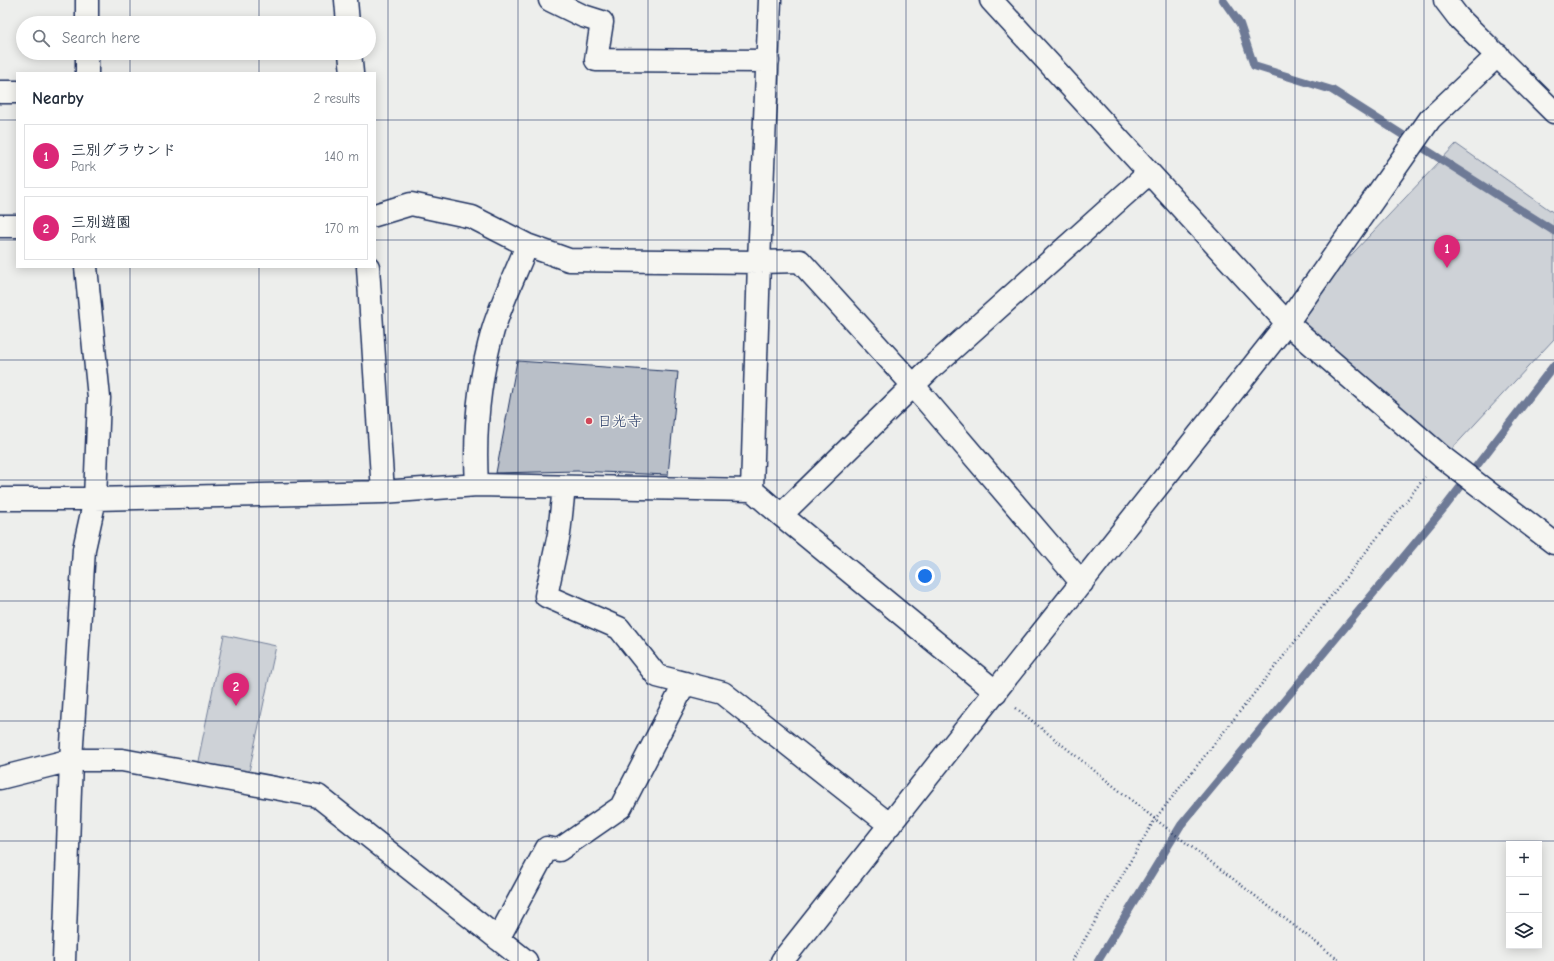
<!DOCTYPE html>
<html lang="en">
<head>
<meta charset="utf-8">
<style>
  :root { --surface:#fff; --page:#f2f2f3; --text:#1f2937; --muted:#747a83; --line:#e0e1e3; --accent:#db2777 }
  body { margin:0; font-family:"Comic Neue","Klee One",sans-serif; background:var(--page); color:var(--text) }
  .controls { position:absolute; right:12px; bottom:12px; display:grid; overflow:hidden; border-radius:0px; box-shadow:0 2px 10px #0003 }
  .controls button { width:36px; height:36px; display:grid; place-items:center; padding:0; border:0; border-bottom:1px solid var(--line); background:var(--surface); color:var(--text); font:20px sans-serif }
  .you { position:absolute; left:925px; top:576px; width:14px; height:14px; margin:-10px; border:3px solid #fff; border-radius:50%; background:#1a73e8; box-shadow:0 0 0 6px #1a73e833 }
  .badge { display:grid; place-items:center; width:26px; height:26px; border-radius:50%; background:var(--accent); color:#fff; font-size:13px; font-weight:700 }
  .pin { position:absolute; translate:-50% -33px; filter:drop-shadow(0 1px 2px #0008) }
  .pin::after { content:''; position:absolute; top:21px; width:14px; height:12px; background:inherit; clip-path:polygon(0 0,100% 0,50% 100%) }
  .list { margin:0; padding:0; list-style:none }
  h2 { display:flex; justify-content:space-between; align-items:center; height:52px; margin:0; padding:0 16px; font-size:17px }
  h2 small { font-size:13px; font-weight:400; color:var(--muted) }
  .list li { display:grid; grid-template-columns:26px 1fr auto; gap:12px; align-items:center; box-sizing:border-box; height:64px; margin:0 8px 8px; padding:0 8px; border:1px solid var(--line); border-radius:0px }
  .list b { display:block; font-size:15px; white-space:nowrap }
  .list p { margin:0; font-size:13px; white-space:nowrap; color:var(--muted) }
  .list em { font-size:13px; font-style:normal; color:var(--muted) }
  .icon { flex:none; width:22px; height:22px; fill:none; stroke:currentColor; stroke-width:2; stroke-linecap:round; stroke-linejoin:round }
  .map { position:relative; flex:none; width:1554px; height:961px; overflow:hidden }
  .search { position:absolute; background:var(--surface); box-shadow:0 2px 10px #0003; left:16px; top:16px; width:360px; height:44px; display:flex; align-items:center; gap:10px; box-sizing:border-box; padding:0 14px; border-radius:22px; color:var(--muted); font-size:15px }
  .panel { position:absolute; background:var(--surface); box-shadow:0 2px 10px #0003; left:16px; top:72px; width:360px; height:196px; border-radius:0px }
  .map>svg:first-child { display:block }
  .green { fill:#ced2d7; stroke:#74809a }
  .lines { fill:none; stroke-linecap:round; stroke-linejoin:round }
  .stream { stroke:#6e7a96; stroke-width:8 }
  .building { fill:#b9bfc8; stroke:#1b2f5e }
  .minor-casing { stroke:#1b2f5e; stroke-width:25 }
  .path { stroke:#1b2f5e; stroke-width:2.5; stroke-dasharray:1 3; stroke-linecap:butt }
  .minor { stroke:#f6f6f2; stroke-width:22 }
  .grid { fill:none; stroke:#1b2f5e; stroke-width:1; stroke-opacity:0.55 }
  .poi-dot { fill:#d1495b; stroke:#f6f6f2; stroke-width:1.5 }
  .labels { text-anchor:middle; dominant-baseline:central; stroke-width:3; stroke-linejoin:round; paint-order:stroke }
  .poi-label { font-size:15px; fill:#1b2f5e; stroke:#f6f6f2; text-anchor:start }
</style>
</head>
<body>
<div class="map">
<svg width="1554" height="961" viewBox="0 0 1554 961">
  <rect width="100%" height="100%" fill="#edeeec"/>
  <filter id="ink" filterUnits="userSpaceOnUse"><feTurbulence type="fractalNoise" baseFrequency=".025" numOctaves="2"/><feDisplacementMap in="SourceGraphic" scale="8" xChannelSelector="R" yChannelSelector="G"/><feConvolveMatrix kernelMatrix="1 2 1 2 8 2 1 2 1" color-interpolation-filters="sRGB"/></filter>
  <g filter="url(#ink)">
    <!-- green -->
    <path class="green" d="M1456,144l98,69v126l-105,113 -162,-129z
      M224,635l52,11 -28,130 -51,-10z"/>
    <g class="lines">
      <!-- stream -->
      <path class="stream" d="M1223,0l17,24 14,42 78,24 222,141
        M1098,961l83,-136 264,-318 109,-142"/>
    </g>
    <!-- building -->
    <path class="building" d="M517,361l161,11 -10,103 -91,-4 -81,2z"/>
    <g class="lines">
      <!-- minor casing -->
      <g class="minor-casing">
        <path id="minor" d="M87,0v23
          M346,0l2,23
          M550,0l33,16 19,6 -6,38 172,1
          M991,0l296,323 155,134 112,86
          M1445,0l13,17 96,95
          M87,53v20
          M350,53l2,20
          M0,92h17
          M375,215l36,-11 61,13 55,28 42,15 190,2 41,-1 113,124 169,198
          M0,226h17
          M368,267l15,225
          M477,485c-3,-51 2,-106 16,-155 9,-29 23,-57 34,-85
          M564,487l-5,47 -13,62 73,32 38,48 66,17 167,132
          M752,490l29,25
          M0,499h95l288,-7 94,-7 275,5 7,-228 11,-262
          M996,692l-215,-177 150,-147 218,-195
          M0,778l71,-18h51l196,36 208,165
          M498,939l49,-91 12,2 62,-43 64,-124
          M64,961l7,-201 13,-211 11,-50 4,-101 -13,-131
          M782,961l505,-638 143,-204 68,-64"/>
      </g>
      <!-- path -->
      <path class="path" d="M1016,708l139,111 185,142
        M1072,961l83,-142 270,-342"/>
      <!-- minor -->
      <use href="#minor" class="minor"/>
    </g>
  </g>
  <!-- grid -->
  <path class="grid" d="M130,0v23M259,0v23M388,0v961M518,0v961M648,0v961M777,0v961M906,0v961M1036,0v961M1166,0v961M1295,0v961M1424,0v961M130,53v20M259,53v20M0,120h17M375,120h1179M0,240h17M375,240h1179M130,267v694M259,267v694M0,360h1554M0,480h1554M0,601h1554M0,721h1554M0,841h1554"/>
  <!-- markers -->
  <circle class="poi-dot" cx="589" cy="421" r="4"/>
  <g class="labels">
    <!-- poi labels -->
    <g class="poi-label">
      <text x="597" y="421">日光寺</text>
    </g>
  </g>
</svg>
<div class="controls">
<button>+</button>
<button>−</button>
<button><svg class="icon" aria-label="layers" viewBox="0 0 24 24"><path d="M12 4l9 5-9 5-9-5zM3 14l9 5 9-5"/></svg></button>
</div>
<div class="you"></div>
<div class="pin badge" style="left:1447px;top:268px">1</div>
<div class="pin badge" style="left:236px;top:706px">2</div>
<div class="search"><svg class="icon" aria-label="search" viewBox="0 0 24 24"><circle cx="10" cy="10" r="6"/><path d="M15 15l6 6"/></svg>Search here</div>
<section class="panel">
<h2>Nearby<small>2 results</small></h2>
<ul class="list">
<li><span class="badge">1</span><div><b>三別グラウンド</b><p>Park</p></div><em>140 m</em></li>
<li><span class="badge">2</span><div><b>三別遊園</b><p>Park</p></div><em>170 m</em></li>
</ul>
</section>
</div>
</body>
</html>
